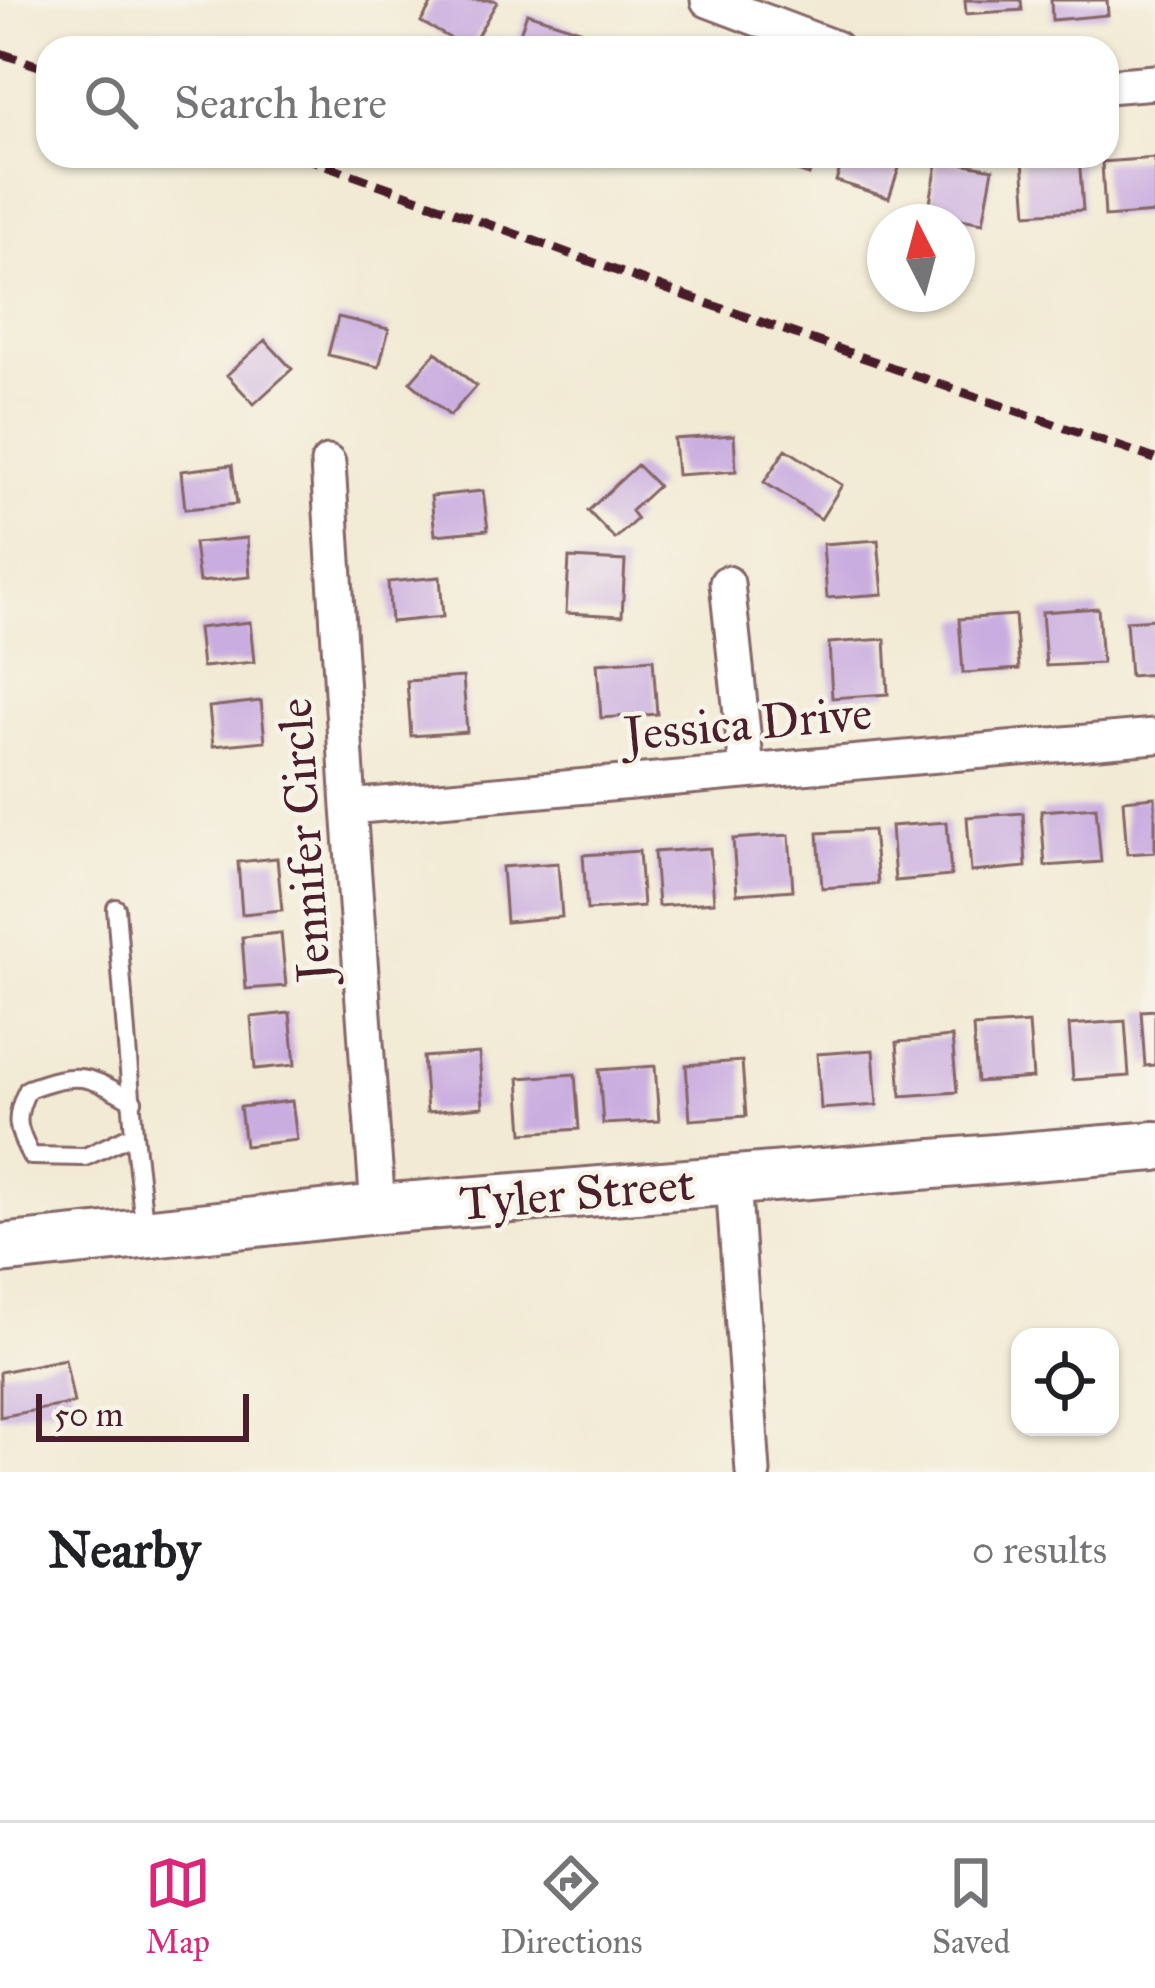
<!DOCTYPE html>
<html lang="en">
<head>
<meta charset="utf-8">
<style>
  :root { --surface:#fff; --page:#f2f2f2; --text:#202124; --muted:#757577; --line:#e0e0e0; --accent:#db2777 }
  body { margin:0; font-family:"IM FELL Great Primer",serif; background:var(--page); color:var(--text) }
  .controls { position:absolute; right:36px; bottom:36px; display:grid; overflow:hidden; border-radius:24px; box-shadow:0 3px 9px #0004 }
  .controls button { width:108px; height:108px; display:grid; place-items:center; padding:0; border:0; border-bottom:3px solid var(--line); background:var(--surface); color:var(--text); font:60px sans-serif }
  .compass { position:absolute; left:867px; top:204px; width:108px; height:108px; border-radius:50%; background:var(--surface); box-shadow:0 3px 9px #0004; rotate:354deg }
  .scale { position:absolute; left:36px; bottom:30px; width:213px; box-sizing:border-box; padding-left:12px; border:6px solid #4a1f2b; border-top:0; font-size:33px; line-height:42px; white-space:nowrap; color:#4a1f2b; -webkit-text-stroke:9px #f7f3e8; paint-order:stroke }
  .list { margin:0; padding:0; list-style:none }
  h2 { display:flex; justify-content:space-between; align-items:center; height:156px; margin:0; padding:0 48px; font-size:51px }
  h2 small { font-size:39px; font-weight:400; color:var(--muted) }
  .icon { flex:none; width:66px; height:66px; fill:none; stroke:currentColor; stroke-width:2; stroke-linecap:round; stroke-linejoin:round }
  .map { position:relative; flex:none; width:1155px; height:1472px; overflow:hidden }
  .search { position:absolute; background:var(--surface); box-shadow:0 3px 9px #0004; left:36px; right:36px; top:36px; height:132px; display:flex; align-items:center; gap:30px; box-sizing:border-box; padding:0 42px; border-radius:36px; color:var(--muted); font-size:45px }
  .sheet { height:348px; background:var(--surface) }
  nav { display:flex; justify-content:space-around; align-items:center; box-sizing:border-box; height:168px; border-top:3px solid var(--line); background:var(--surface); font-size:33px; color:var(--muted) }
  nav a { display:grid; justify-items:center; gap:6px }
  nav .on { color:var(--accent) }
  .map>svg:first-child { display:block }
  .building { fill:#caade0 }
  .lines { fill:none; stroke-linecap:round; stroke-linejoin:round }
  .lane-casing { stroke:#856666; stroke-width:22 }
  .street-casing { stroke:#856666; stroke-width:39 }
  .secondary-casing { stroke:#856666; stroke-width:54 }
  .lane { stroke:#fff; stroke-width:16 }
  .street { stroke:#fff; stroke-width:33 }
  .secondary { stroke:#fff; stroke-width:48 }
  .rail { stroke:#4a1f2b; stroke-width:9; stroke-dasharray:18 9; stroke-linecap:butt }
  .labels { text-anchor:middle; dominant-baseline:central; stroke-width:9; stroke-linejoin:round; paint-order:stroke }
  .street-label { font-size:48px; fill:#4a1f2b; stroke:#f7f3e8 }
</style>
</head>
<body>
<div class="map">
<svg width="1155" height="1472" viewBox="0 0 1155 1472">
  <rect width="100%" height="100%" fill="#f7f3e8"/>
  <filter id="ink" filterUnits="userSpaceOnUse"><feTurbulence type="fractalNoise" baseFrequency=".00833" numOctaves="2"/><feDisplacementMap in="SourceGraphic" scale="24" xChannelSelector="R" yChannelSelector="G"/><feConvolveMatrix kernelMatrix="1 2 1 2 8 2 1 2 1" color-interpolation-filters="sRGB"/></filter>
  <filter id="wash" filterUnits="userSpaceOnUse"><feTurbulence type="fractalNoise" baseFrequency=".004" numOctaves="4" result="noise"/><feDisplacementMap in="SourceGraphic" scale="48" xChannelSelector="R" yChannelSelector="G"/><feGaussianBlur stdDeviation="2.7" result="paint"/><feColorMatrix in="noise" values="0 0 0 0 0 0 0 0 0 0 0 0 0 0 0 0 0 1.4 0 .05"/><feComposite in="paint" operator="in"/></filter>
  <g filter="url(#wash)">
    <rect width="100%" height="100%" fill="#f2ead4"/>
    <g id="blocks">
      <!-- building -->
      <path class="building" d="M434,0h60l3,2 -27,46h-2l-47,-26z
        M965,0h56l1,10 -56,4z
        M1051,0h56l1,15 -56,5z
        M527,13l53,17 -6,18h-59z
        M753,156h62l-6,19z
        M844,156h59l-14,42 -53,-17z
        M1079,156l4,54 -56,4 -4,-54z
        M1155,158v55l-50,4 -3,-55z
        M938,159l55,10 -10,54 -55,-10z
        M338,317l51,12 -10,38 -51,-12z
        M265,340l27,29 -38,35 -27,-29z
        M436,352l40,34 -26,30 -40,-34z
        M734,435l2,36 -59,4 -3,-36z
        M786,449l56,36 -21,34 -57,-37z
        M232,465l5,39 -52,5 -4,-38z
        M637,465l21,21 -27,25 6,8 -22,20 -27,-28z
        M483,491l5,39 -53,5 -4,-39z
        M247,538l3,39 -51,5 -5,-39z
        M878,540l5,54 -56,4 -4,-54z
        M569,558l56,3 -3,55 -56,-3z
        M440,577l3,40 -52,5 -3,-40z
        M1098,608l4,55 -56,3 -4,-54z
        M1015,615l4,54 -56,4 -4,-54z
        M1155,619v55l-25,2 -4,-55z
        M250,622l4,40 -52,5 -4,-39z
        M885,639l3,55 -56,4 -3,-55z
        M653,659l4,55 -56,4 -4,-55z
        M463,677l4,55 -56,4 -4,-55z
        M261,701l4,40 -52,5 -4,-39z
        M1155,797v55l-28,2 -4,-54z
        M1096,807l5,55 -56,4 -4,-55z
        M1023,813l3,54 -55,5 -4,-55z
        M947,822l4,54 -56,5 -4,-55z
        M873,830l5,54 -56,4 -4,-55z
        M789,835l4,55 -56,4 -4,-55z
        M710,848l4,54 -56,4 -4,-54z
        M639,851l4,55 -56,4 -4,-55z
        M277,858l5,52 -40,4 -4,-52z
        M558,863l4,54 -56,5 -4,-55z
        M281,933l5,53 -40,3 -4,-52z
        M1155,1010v55l-10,1 -4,-55z
        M290,1013l5,52 -40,4 -4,-52z
        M1125,1021l4,55 -56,4 -4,-55z
        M1029,1023l4,55 -56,4 -4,-55z
        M952,1037l5,55 -56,4 -4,-54z
        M873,1050l4,55 -56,4 -4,-55z
        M479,1053l4,54 -56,5 -4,-55z
        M742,1061l4,55 -56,4 -4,-55z
        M655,1066l4,55 -56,3 -4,-54z
        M575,1074l4,55 -56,4 -4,-55z
        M292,1101l5,39 -52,6 -5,-39z
        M65,1359l9,44 -74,14v-45z"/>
    </g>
  </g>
  <g filter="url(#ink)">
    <use href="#blocks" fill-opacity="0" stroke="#856666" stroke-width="3"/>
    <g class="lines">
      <!-- lane casing -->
      <g class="lane-casing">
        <path id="lane" d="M116,908l18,226 11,98
          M133,1101c-46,-27 -55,-30 -105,-12 -15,29 -11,40 3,67l54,1 49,-23"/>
      </g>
      <!-- street casing -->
      <g class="street-casing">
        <path id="street" d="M708,0l127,48
          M1107,86l48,-4
          M328,463l21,344 29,402
          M727,583l20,187
          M349,807l806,-71
          M733,1180l20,292"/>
      </g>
      <!-- secondary casing -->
      <g class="secondary-casing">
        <path id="secondary" d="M0,1249l378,-40 777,-63"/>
      </g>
      <!-- lane -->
      <use href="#lane" class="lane"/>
      <!-- street -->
      <use href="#street" class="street"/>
      <!-- secondary -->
      <use href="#secondary" class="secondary"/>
      <!-- rail -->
      <path class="rail" d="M0,53l48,16
        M301,156l371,135 483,168"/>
    </g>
  </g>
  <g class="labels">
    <!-- street labels -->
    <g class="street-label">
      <text transform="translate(748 723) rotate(-5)">Jessica Drive</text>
      <text transform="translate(304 840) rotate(-94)">Jennifer Circle</text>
      <text transform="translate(577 1193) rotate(-5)">Tyler Street</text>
    </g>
  </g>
</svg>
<div class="controls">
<button><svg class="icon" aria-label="locate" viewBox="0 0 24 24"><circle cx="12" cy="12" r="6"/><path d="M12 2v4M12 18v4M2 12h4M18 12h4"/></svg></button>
</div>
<svg class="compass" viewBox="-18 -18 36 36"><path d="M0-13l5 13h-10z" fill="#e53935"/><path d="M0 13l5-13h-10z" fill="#757577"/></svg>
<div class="scale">50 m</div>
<div class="search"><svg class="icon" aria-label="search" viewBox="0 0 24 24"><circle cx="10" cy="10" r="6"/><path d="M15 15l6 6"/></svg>Search here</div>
</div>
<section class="sheet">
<h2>Nearby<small>0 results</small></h2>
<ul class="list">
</ul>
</section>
<nav>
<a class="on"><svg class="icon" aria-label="map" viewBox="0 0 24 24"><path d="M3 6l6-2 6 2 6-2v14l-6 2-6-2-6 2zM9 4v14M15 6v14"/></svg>Map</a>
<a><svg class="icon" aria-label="directions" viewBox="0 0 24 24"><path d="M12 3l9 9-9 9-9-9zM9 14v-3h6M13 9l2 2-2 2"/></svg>Directions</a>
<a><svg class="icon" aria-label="saved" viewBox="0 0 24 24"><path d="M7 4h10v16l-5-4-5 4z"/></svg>Saved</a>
</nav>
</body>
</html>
